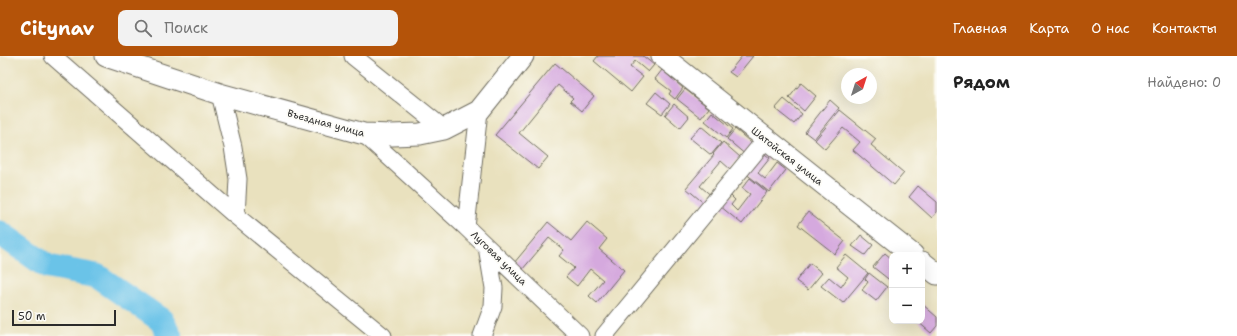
<!DOCTYPE html>
<html lang="ru">
<head>
<meta charset="utf-8">
<style>
  :root { --surface:#fff; --page:#f2f2f2; --text:#222; --muted:#767676; --line:#e0e0e0; --accent:#b45309 }
  body { margin:0; font-family:"Shantell Sans",sans-serif; background:var(--page); color:var(--text) }
  .controls { position:absolute; right:12px; bottom:12px; display:grid; overflow:hidden; border-radius:8px; box-shadow:0 4px 16px #0002 }
  .controls button { width:36px; height:36px; display:grid; place-items:center; padding:0; border:0; border-bottom:1px solid var(--line); background:var(--surface); color:var(--text); font:20px sans-serif }
  .compass { position:absolute; left:841px; top:12px; width:36px; height:36px; border-radius:50%; background:var(--surface); box-shadow:0 4px 16px #0002; rotate:39deg }
  .scale { position:absolute; left:12px; bottom:10px; width:104px; box-sizing:border-box; padding-left:4px; border:2px solid #2b2b2b; border-top:0; font-size:11px; line-height:14px; white-space:nowrap; color:#2b2b2b; -webkit-text-stroke:3px #fdfcf7; paint-order:stroke }
  .list { margin:0; padding:0; list-style:none }
  h2 { display:flex; justify-content:space-between; align-items:center; height:52px; margin:0; padding:0 16px; font-size:17px }
  h2 small { font-size:13px; font-weight:400; color:var(--muted) }
  .icon { flex:none; width:22px; height:22px; fill:none; stroke:currentColor; stroke-width:2; stroke-linecap:round; stroke-linejoin:round }
  .map { position:relative; flex:none; width:937px; height:280px; overflow:hidden }
  header { display:flex; align-items:center; gap:24px; box-sizing:border-box; height:56px; padding:0 20px; background:var(--accent); color:#fff }
  header strong { font-size:19px }
  nav { display:flex; gap:22px; margin-inline-start:auto; font-size:14px }
  .search { width:280px; height:36px; background:var(--page); display:flex; align-items:center; gap:10px; box-sizing:border-box; padding:0 14px; border-radius:8px; color:var(--muted); font-size:15px }
  main { display:flex }
  aside { flex:1; background:var(--surface) }
  .map>svg:first-child { display:block }
  .lines { fill:none; stroke-linecap:round; stroke-linejoin:round }
  .river { stroke:#6bc3e8; stroke-width:25 }
  .building { fill:#d5a9de }
  .minor-casing { stroke:#6e6b5e; stroke-width:19 }
  .tertiary-casing { stroke:#6e6b5e; stroke-width:23 }
  .minor { stroke:#fff; stroke-width:17 }
  .tertiary { stroke:#fff; stroke-width:21 }
  .labels { text-anchor:middle; dominant-baseline:central; stroke-width:3.5; stroke-linejoin:round; paint-order:stroke }
  .street-label { font-size:10px; fill:#2b2b2b; stroke:#fdfcf7 }
</style>
</head>
<body>
<header>
<strong>Citynav</strong>
<div class="search"><svg class="icon" aria-label="search" viewBox="0 0 24 24"><circle cx="10" cy="10" r="6"/><path d="M15 15l6 6"/></svg>Поиск</div>
<nav><a>Главная</a><a>Карта</a><a>О нас</a><a>Контакты</a></nav>
</header>
<main>
<div class="map">
<svg width="937" height="280" viewBox="0 0 937 280">
  <rect width="100%" height="100%" fill="#fdfcf7"/>
  <filter id="ink" filterUnits="userSpaceOnUse"><feTurbulence type="fractalNoise" baseFrequency=".025" numOctaves="2"/><feDisplacementMap in="SourceGraphic" scale="8" xChannelSelector="R" yChannelSelector="G"/><feConvolveMatrix kernelMatrix="1 2 1 2 8 2 1 2 1" color-interpolation-filters="sRGB"/></filter>
  <filter id="wash" filterUnits="userSpaceOnUse"><feTurbulence type="fractalNoise" baseFrequency=".012" numOctaves="4" result="noise"/><feDisplacementMap in="SourceGraphic" scale="16" xChannelSelector="R" yChannelSelector="G"/><feGaussianBlur stdDeviation="0.9" result="paint"/><feColorMatrix in="noise" values="0 0 0 0 0 0 0 0 0 0 0 0 0 0 0 0 0 1.4 0 .05"/><feComposite in="paint" operator="in"/></filter>
  <g filter="url(#wash)">
    <rect width="100%" height="100%" fill="#e9e1be"/>
    <g class="lines">
      <!-- river -->
      <path class="river" d="M0,177l48,34 49,9 64,44 9,16"/>
    </g>
    <g id="blocks">
      <!-- building -->
      <path class="building" d="M598,0h45l11,9 -6,7 -13,-11 -5,6 13,10 -12,15 -37,-31z
        M742,0h11l-17,21 -7,-5z
        M555,7l39,33 -12,15 -12,-10 3,-3 -15,-13 -39,48 29,24 -10,12 -43,-34z
        M662,14l21,18 -8,11 -6,-5 2,-3 -16,-12z
        M801,27l15,13 -12,15 -15,-13z
        M685,33l24,19 -8,10 -24,-19z
        M656,36l14,12 -8,10 -15,-11z
        M784,43l18,15 -8,10 -19,-15z
        M830,44l9,8 -25,31 -9,-7z
        M674,48l15,13 -9,11 -15,-13z
        M840,54l36,29 -5,6 33,28 -10,12 -41,-35 7,-8 -17,-14 -18,21 -10,-9z
        M712,56l21,17 -7,9 -21,-17z
        M701,70l20,17 -10,12 -21,-17z
        M735,73l20,17 -8,10 -20,-17z
        M723,86l17,15 -10,12 -9,-8 -21,25 13,11 -7,8 -20,-17 28,-33 -1,-1z
        M762,96l8,6 -12,15 7,6 12,-16 9,7 -17,22 -24,-19z
        M750,122l17,14 -25,32 -22,-18 9,-12 6,6 -4,5 6,6 13,-17 -8,-6z
        M918,130l19,16v10l-5,6 -23,-21z
        M808,156l37,29 -10,13 -37,-29z
        M548,166l23,19 16,-19 20,17 -8,10 25,21 -27,33 -8,-7 14,-16 -13,-11 -13,17 -11,-9 8,-9 -15,-12 5,-6 -15,-12 -27,32 -8,-7z
        M861,179l12,10 -8,10 -13,-9z
        M885,197l7,6v23l-19,-15z
        M846,199l22,18 -25,30 -22,-17 8,-9 12,10 7,-10 -12,-10z
        M810,207l12,10 -14,17 -12,-9z
        M869,217l18,14 -11,14 -14,-11 6,-8 -3,-3z
        M922,248l15,13v9l-6,7 -14,-12h5z"/>
    </g>
  </g>
  <g filter="url(#ink)">
    <use href="#blocks" fill-opacity="0" stroke="#6e6b5e" stroke-width="1"/>
    <g class="lines">
      <!-- minor casing -->
      <g class="minor-casing">
        <path id="minor" d="M53,0l183,160 147,120
          M353,0l91,73
          M220,38l13,53 5,32 -2,37
          M479,55l-13,116 114,109
          M364,78l102,93
          M482,280l11,-30 1,-18 -7,-41
          M604,280l162,-197"/>
      </g>
      <!-- tertiary casing -->
      <g class="tertiary-casing">
        <path id="tertiary" d="M106,0l114,38 144,40 28,1 28,-1 24,-5 35,-18 44,-55
          M662,0l251,199
          M922,206l15,12"/>
      </g>
      <!-- minor -->
      <use href="#minor" class="minor"/>
      <!-- tertiary -->
      <use href="#tertiary" class="tertiary"/>
    </g>
  </g>
  <g class="labels">
    <!-- street labels -->
    <g class="street-label">
      <text transform="translate(326 67) rotate(15)">Въездная улица</text>
      <text transform="translate(787 100) rotate(38)">Шатойская улица</text>
      <text transform="translate(499 202) rotate(44)">Луговая улица</text>
    </g>
  </g>
</svg>
<div class="controls">
<button>+</button>
<button>−</button>
</div>
<svg class="compass" viewBox="-18 -18 36 36"><path d="M0-13l5 13h-10z" fill="#e53935"/><path d="M0 13l5-13h-10z" fill="#767676"/></svg>
<div class="scale">50 m</div>
</div>
<aside>
<h2>Рядом<small>Найдено: 0</small></h2>
<ul class="list">
</ul>
</aside>
</main>
</body>
</html>
